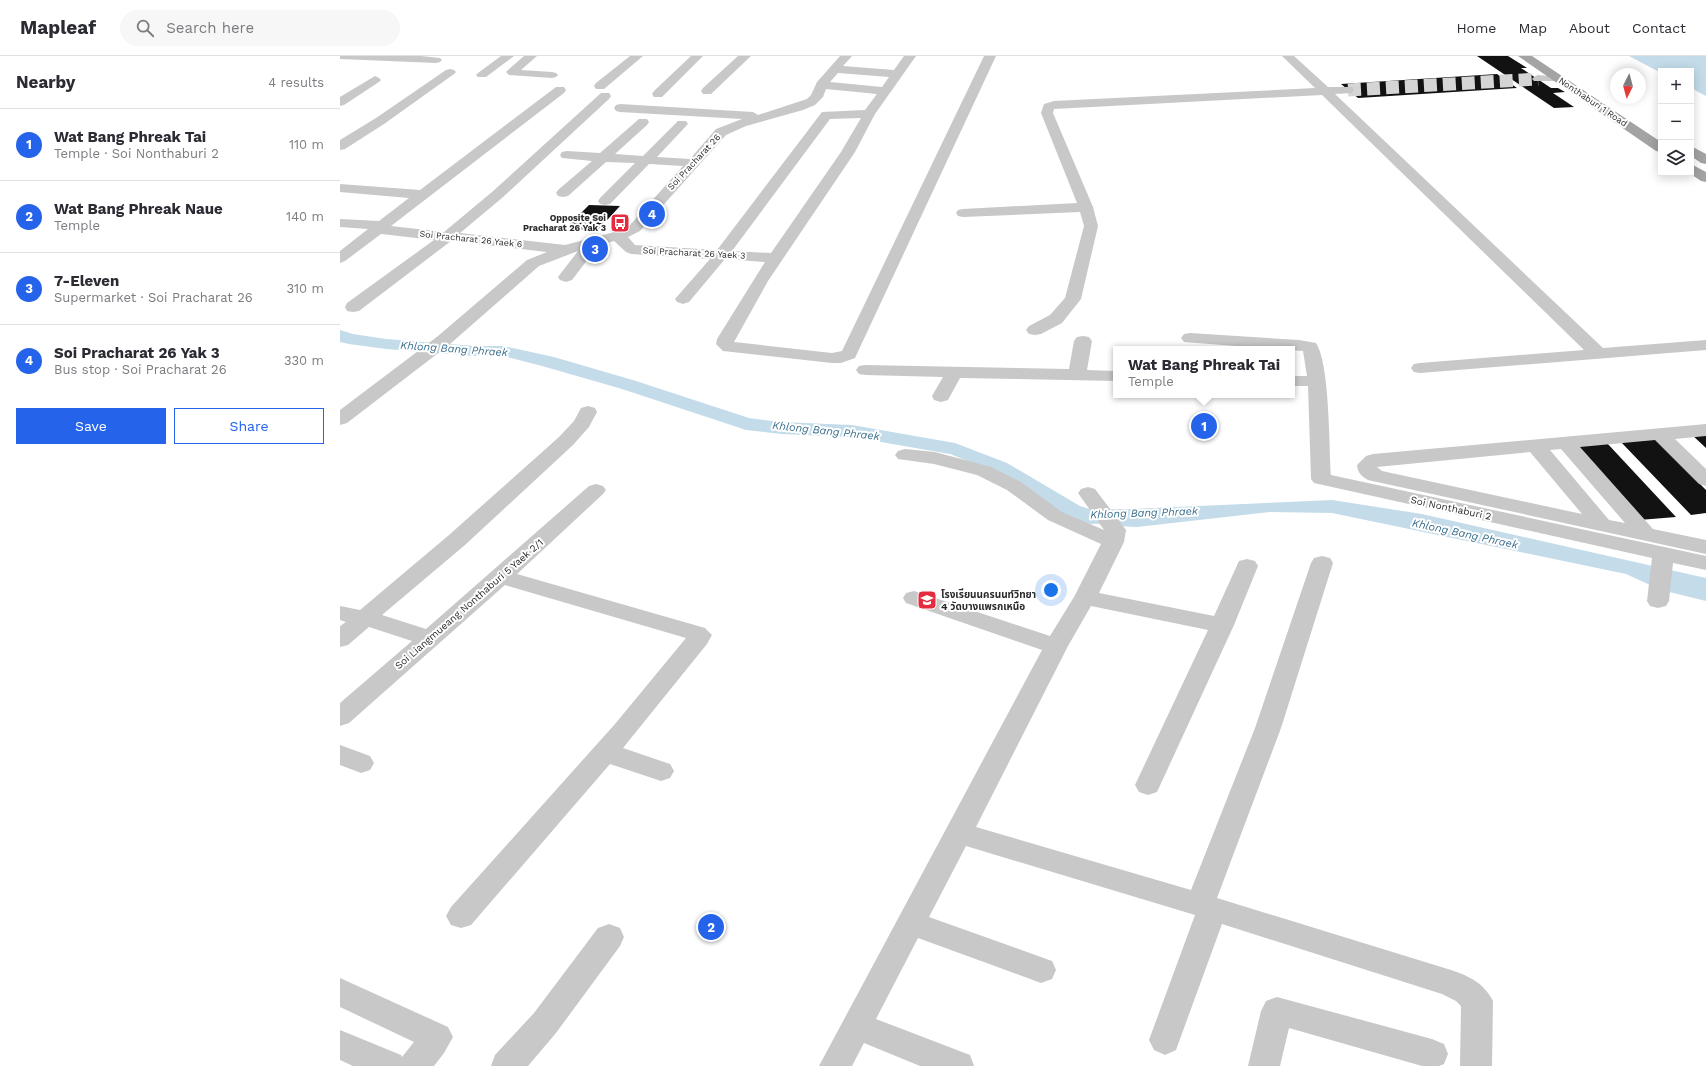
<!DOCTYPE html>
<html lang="en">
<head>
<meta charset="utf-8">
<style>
  :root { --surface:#fff; --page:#f7f7f7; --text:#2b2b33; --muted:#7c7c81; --line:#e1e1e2; --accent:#2563eb }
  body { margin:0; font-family:"Work Sans","Noto Sans Thai",sans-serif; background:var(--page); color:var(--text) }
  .controls { position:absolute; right:12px; top:12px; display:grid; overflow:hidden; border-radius:0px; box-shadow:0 2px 10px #0003 }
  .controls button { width:36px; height:36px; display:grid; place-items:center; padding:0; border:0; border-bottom:1px solid var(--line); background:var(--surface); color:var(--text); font:20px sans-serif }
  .compass { position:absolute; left:1270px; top:12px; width:36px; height:36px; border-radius:50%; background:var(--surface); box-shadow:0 2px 10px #0003; rotate:186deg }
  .you { position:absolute; left:711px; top:534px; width:14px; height:14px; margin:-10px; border:3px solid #fff; border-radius:50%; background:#1a73e8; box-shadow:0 0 0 6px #1a73e833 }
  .badge { display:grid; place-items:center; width:26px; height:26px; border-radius:50%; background:var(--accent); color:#fff; font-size:13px; font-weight:700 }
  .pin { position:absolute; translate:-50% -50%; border:2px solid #fff; box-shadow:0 1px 4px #0006 }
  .popup { position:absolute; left:773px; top:290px; width:182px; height:52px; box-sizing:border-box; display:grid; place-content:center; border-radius:0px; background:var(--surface); filter:drop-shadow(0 1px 3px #0005); font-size:13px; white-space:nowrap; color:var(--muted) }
  .popup b { font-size:15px; color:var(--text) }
  .popup::after { content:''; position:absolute; left:50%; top:100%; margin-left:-8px; border:8px solid transparent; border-top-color:var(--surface) }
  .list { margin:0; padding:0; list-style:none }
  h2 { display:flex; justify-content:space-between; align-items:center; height:52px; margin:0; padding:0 16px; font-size:17px }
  h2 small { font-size:13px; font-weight:400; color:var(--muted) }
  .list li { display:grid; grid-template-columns:26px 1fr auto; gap:12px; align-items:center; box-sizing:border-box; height:72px; padding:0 16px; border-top:1px solid var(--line) }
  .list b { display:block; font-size:15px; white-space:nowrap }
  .list p { margin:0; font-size:13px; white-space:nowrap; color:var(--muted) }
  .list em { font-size:13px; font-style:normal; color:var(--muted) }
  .actions { display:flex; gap:8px; padding:12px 16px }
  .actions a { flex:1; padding:9px 0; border:1px solid var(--accent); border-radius:0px; text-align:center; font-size:14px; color:var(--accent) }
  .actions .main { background:var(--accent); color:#fff }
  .icon { flex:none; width:22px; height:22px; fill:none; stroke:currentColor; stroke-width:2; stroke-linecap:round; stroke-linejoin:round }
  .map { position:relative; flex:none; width:1366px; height:1010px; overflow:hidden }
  header { display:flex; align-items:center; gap:24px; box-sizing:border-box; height:56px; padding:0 20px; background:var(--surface); border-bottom:1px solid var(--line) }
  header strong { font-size:19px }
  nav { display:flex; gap:22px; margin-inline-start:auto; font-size:14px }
  .search { width:280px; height:36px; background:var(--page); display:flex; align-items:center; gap:10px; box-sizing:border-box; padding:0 14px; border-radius:22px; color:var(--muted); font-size:15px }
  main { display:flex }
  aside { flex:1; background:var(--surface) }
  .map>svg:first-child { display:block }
  .water { fill:#c4dcea }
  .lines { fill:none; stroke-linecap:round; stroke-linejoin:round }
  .canal { fill:#c4dcea; fill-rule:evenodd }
  .building { fill:#121212 }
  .minor-tunnel { stroke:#d5d5d5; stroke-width:13; stroke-dasharray:13 6; stroke-linecap:butt }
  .minor { fill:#c8c8c8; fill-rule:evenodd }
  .major { fill:#a3a3a3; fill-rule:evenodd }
  .labels { text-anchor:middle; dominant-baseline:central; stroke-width:4; stroke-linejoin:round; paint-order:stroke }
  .far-street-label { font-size:9px; fill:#2b2b2b; stroke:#fff }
  .far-poi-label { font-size:9px; font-weight:bold; fill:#2b2b2b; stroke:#fff; text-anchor:end }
  .street-label { font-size:10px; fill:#2b2b2b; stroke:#fff }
  .poi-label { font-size:10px; font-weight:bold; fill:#2b2b2b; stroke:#fff; text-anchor:start }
  .water-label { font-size:11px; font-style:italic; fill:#3a6f8d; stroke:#fff }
</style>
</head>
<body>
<header>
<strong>Mapleaf</strong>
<div class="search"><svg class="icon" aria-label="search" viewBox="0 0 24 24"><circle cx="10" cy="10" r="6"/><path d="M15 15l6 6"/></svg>Search here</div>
<nav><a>Home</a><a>Map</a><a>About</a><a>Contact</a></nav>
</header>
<main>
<aside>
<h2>Nearby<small>4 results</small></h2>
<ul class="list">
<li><span class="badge">1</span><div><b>Wat Bang Phreak Tai</b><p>Temple · Soi Nonthaburi 2</p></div><em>110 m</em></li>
<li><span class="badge">2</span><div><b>Wat Bang Phreak Naue</b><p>Temple</p></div><em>140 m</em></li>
<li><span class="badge">3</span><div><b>7-Eleven</b><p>Supermarket · Soi Pracharat 26</p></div><em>310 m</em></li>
<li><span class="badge">4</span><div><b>Soi Pracharat 26 Yak 3</b><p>Bus stop · Soi Pracharat 26</p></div><em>330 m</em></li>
</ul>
<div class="actions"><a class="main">Save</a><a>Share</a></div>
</aside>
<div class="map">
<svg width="1366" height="1010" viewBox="0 0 1366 1010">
  <rect width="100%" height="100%" fill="#fff"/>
  <!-- water -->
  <path class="water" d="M1289,0h77v40l-15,-8v-17h-30v2z
    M992,444l90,14 284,64v23l-45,-11 -35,-16 -294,-61 -62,-1 -133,15 -20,-1 -8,-16z"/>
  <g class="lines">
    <!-- canal -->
    <path class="canal" d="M0,274l13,4 33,5 89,7h28l51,11 82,24 113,37 32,4 71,3 103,18 52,20 73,43 12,4 33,-1 8,2 3,5 -3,5 -8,2 -35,1 -26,-8 -71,-45 -43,-17 -98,-17 -71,-3 -35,-4 -124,-41 -80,-23 -39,-10h-28l-89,-7 -37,-5 -9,-2z"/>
  </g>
  <!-- building -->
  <path class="building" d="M1137,0h31l19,12h-6l30,20h7l7,4 -12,1 21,14 -20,1z
    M1157,18l20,14 -159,10 -17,-14z
    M249,149l31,1 -22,24 -33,-1z
    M1366,377v15l-15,-14z
    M1314,382l52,52v23l-15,2 -71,-74z
    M1266,386l70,75 -37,3 -67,-75z"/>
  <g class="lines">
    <!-- minor-tunnel -->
    <path class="minor-tunnel" d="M1008,34l190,-11"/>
    <!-- minor -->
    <path class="minor" d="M0,0h81l19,2 2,2 -2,2 -4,1 -96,-4z
      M161,0h13l-28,21h-8l-2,-2 2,-2z
      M184,0h13l-16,14 31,2 4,1 2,2 -2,2 -4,1 -43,-3 -3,-3 2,-2z
      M290,0h13l-39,33h-8l-2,-3 2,-3z
      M351,0h12l-41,41h-8l-2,-3 2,-3z
      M398,0h13l-40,38h-8l-2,-3 2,-3z
      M500,0h12l-9,10 51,4 10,-14h12l-41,58 -20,38 -87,129 -34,61 98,11 10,-2 142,-295h12l-141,302 -14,5h-9l-109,-12 -7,-7 1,-5 48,-77 -40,-3 -36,43 -6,2 -6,-2 -2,-3 35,-40 -79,-5 -5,-2 -12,-11 -16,5 -26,34 -6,2 -6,-2 -2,-3 20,-26 -39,15 -89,78 -103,79 -7,2v-15l98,-74 89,-76 20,-8 -96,-11 -92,70 -6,1 -6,-1 -2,-4 2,-4 87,-63 -53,-6 -36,27 -5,2v-12l28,-22 -28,-2v-8l39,2 30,-23 -69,-6v-8l80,6 136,-103h8l2,3 -2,3 -173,133 53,6 48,-40 109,-99h8l2,3 -2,3 -107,99 -42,35 105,12 53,-14 12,-6 53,-59 -34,-2 -39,40 -5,1 -5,-1 -2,-3 2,-3 35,-35 -29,-1 -38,34 -5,1 -5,-1 -2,-3 2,-3 34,-29 -30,-3 -2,-3 2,-3 5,-1 33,2 39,-34h8l2,3 -2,3 -32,29 28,2 35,-35h8l2,3 -31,33 33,2 26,-30 26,-10 -122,-7 -4,-1 -2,-3 2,-3 4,-1 133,8 5,3 49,-16 4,-4 6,-13zM498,17l51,4 -7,10 -52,-5zM486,33l51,5 -12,16 -43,2 -105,138 -82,-5 -7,-8 12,-6 86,-96 20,-9 57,-16 12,-5 8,-8zM521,62l-20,34 -70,101 -39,-2 98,-132z
      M942,0h12l34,31h24l2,3 -2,3 -17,1 268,254 103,-8v10l-286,23 -6,-1 -3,-4 3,-4 6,-1 164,-13 -262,-255 -268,14 -1,4 40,94 5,19 -17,73 -19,24 -21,11 -6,1 -6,-1 -3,-4 3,-4 21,-11 15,-17 19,-72 -4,-14 -117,5 -5,-1 -2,-3 2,-3 5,-1 114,-6 -36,-90 3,-9 10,-3 261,-13z
      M110,13l4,1 2,2 -2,2 -70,50 -39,25 -5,1v-10l36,-22 70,-48z
      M1198,19l24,2 2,2 -2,2h-28l-2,-2 2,-2z
      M35,20l4,2 2,2 -2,2 -35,23 -4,1v-9z
      M850,277l109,7 17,3c14,21 13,104 15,132l375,81v14l-33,-7 -4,38 -3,5 -8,2 -8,-2 -3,-5 5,-43 -338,-75 -3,-4 -3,-93h-16v-10h15l-4,-25 -119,-9 -3,-4 3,-4z
      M743,280l6,1 3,4 -5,29 29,1v10l-156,-3 -12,22 -7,2 -7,-2 -2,-4 11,-19 -78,-2 -6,-1 -3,-4 3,-4 6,-1 204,4 5,-28 3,-4z
      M248,350l7,2 2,4 -8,15 -16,18 -108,100 -83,70 44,14 163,-143 7,-2 7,2 3,4 -3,4 -86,80 188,54 7,7 -5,9 -84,104 47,16 4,7 -4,7 -9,3 -51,-17 -139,161 -10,3 -10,-3 -5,-9 5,-9 164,-183 71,-86 -181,-53 -156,138 -9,3v-23l72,-62 -43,-14 -21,18 -8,2v-21l6,-4 -6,-2v-14l20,4 89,-75 110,-98 15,-16 7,-13z
      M1366,368v12l-31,3 31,30v17l-7,-2 -44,-44 -75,7 73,82 53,11v14l-338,-74c-7,-4 -10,-7 -11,-15l9,-9 7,-2zM1221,393l64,74 -16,-3 -59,-70zM1190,396l52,62 -200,-43 -5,-4z
      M565,393l30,3 56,15 30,15 41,30 42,18 -26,-37 3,-4 7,-2 7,2 31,41 -2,12 -25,51 115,23 25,-55 8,-2 8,2 3,5 -24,59 -77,167 -9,3 -9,-3 -4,-7 73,-155 -117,-24 -23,40 -92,181 215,63 64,-162 56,-165 3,-5 8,-2 8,2 3,5 -52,165 -64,170 234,72c18,6 33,13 42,31l-1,65h-32l1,-60 -5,-5 -14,-7 -220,-70 -46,126 -11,5 -11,-5 -5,-10 46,-125 -229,-69 -37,71 123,44 4,9 -4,9 -11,4 -123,-45 -42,81 94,36 4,11h-54l-56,-23 -12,23h-33l223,-416 -136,-47 -3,-5 3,-5 8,-2 136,45 24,-39 27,-53 -53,-24 -41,-30 -30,-15 -43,-11 -36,-5 -3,-4 3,-4z
      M0,689l30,11 4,7 -4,7 -9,3 -21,-8z
      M269,868l11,4 4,9 -4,9 -64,87 -28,33h-37l4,-11 39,-42 64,-85z
      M0,922l108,49 5,10 -9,16 -10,13h-81l-13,-6v-30l61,25 1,2 12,-15 -74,-35z
      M937,941l155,42 12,5 4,10 -4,10 -5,2h-17l-133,-38 -9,38h-32l13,-55 5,-10z"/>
    <!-- major -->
    <path class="major" d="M1178,0h14l129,86v10l-5,-1z
      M1351,90l15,8v10l-5,-1 -10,-7z
      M1351,108l15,8v10l-5,-1 -12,-8h2z"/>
  </g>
  <!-- icons -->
  <defs>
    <g id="bus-square" transform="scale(1)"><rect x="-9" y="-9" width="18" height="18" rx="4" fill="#e52b3d" stroke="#fff"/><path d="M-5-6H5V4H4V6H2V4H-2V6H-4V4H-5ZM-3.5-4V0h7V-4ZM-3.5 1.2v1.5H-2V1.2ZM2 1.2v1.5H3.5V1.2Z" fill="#fff"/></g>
    <g id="school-square" transform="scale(1)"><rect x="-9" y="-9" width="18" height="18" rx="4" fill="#e52b3d" stroke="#fff"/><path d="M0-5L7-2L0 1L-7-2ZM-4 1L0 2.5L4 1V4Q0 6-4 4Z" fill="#fff"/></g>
  </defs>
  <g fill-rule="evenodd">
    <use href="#bus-square" x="280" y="167"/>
    <use href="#school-square" x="587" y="544"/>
  </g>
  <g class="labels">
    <!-- far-street labels -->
    <g class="far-street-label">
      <text transform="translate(1253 46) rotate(34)">Nonthaburi 1 Road</text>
      <text transform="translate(354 106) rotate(-47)">Soi Pracharat 26</text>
      <text transform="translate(131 183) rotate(6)">Soi Pracharat 26 Yaek 6</text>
      <text transform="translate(354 197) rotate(3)">Soi Pracharat 26 Yaek 3</text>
    </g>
    <!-- far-poi labels -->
    <g class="far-poi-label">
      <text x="266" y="162">Opposite Soi<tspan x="266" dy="10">Pracharat 26 Yak 3</tspan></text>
    </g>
    <!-- street labels -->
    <g class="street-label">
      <text transform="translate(1111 452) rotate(12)">Soi Nonthaburi 2</text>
      <text transform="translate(129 548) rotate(-41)">Soi Liangmueang Nonthaburi 5 Yaek 2/1</text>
    </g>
    <!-- poi labels -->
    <g class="poi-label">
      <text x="601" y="538">โรงเรียนนครนนท์วิทยา<tspan x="601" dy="12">4 วัดบางแพรกเหนือ</tspan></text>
    </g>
    <!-- water labels -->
    <g class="water-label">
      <text transform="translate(114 293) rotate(4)">Khlong Bang Phraek</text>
      <text transform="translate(486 375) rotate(6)">Khlong Bang Phraek</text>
      <text transform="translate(804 457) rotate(-2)">Khlong Bang Phraek</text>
      <text transform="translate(1125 478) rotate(12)">Khlong Bang Phraek</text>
    </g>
  </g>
</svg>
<div class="controls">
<button>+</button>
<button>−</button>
<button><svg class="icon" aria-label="layers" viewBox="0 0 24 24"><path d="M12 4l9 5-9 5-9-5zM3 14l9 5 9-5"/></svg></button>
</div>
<svg class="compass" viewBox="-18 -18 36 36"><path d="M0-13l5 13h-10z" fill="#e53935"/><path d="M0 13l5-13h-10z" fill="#7c7c81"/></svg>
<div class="you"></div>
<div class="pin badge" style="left:864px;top:370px">1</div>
<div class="popup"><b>Wat Bang Phreak Tai</b>Temple</div>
<div class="pin badge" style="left:371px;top:871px">2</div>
<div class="pin badge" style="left:255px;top:193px">3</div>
<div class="pin badge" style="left:312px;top:158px">4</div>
</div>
</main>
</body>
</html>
